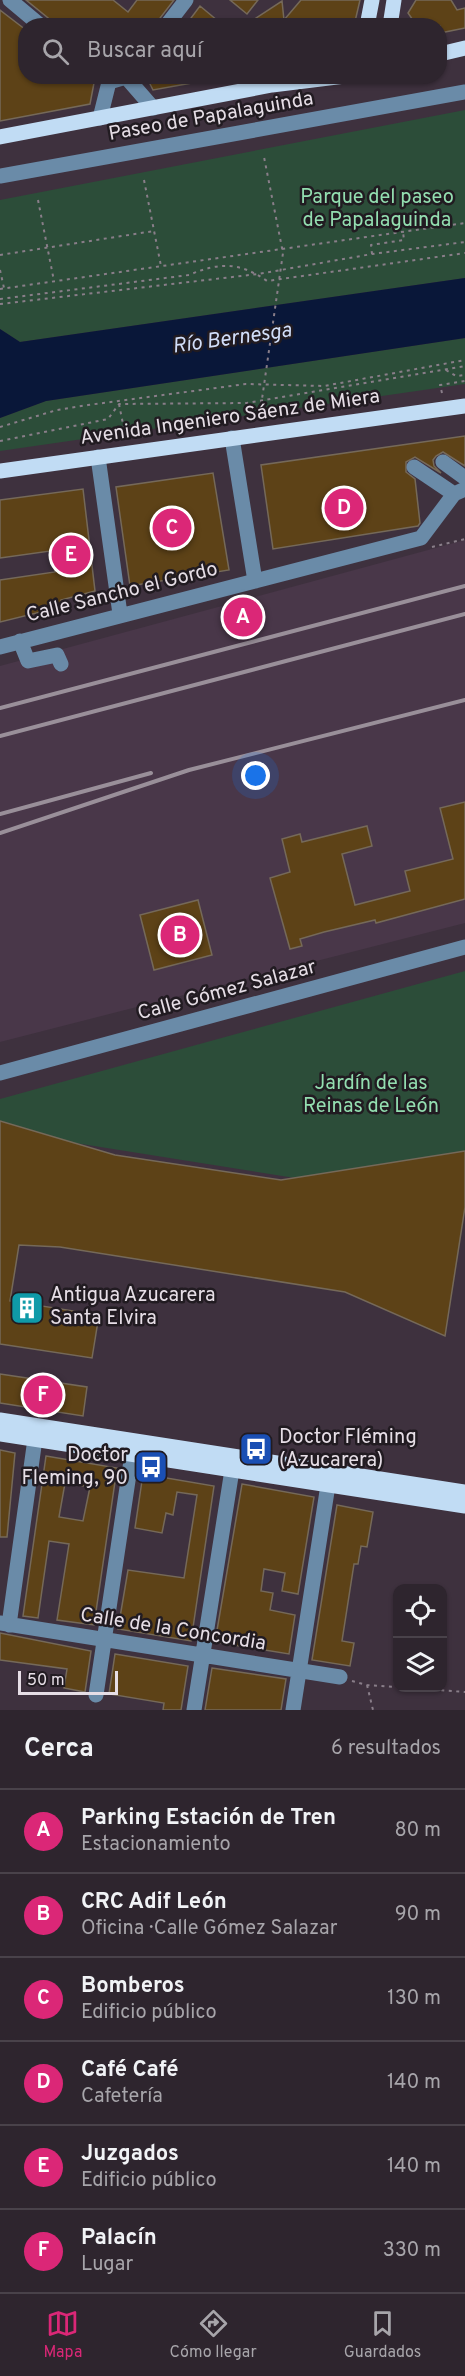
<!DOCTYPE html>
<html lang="es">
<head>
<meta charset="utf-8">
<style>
  :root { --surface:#2e252e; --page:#362d36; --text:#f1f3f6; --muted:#a7a5aa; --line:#49424a; --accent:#db2777 }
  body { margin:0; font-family:Overpass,sans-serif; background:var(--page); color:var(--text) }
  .controls { position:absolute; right:18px; bottom:18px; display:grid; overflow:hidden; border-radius:12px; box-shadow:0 2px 4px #0004 }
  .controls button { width:54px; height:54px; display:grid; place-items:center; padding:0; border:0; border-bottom:2px solid var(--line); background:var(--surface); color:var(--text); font:30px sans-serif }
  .scale { position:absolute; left:18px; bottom:15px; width:100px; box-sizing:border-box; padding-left:6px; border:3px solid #e6dee6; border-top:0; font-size:16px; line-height:21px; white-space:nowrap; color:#e6dee6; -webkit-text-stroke:4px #211b21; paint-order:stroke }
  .you { position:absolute; left:256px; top:776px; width:21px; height:21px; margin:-15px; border:4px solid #fff; border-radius:50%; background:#1a73e8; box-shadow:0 0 0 9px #1a73e833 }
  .badge { display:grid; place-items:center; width:39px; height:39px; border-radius:50%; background:var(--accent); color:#fff; font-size:20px; font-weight:700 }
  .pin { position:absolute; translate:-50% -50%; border:3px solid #fff; box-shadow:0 2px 6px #0006 }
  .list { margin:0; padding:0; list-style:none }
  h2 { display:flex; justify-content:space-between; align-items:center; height:78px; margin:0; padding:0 24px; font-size:26px }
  h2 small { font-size:20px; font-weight:400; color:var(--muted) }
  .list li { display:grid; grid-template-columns:39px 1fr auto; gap:18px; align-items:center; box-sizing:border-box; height:84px; padding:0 24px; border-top:2px solid var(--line) }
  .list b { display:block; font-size:22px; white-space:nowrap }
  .list p { margin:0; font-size:20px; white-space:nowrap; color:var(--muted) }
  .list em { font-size:20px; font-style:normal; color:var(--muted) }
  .icon { flex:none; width:33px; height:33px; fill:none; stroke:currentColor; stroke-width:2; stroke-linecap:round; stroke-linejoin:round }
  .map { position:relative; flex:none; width:465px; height:1710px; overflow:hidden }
  .search { position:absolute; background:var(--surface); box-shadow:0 2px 4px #0004; left:18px; right:18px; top:18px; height:66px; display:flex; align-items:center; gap:15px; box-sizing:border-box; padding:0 21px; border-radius:24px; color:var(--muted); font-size:22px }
  .sheet { height:582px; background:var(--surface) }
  nav { display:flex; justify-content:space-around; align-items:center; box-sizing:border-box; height:84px; border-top:2px solid var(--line); background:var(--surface); font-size:16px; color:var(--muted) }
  nav a { display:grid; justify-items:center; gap:3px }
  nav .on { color:var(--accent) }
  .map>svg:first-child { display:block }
  .built { fill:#493749 }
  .green { fill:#2c4d39 }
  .water { fill:#091739 }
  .building { fill:#5d4217; stroke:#756959; stroke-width:1.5; fill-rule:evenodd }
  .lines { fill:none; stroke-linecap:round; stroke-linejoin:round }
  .path { stroke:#897e89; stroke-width:2; stroke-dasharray:3 4.5; stroke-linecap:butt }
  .minor { stroke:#6a8ba8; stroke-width:15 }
  .major { stroke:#c1dcf4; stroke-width:15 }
  .rail { stroke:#998f99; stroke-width:4 }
  .labels { text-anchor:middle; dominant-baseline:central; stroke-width:5; stroke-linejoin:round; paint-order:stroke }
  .street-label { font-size:20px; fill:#e6dee6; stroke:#211b21 }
  .park-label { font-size:20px; fill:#93deb0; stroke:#211b21 }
  .poi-label { font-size:20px; fill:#e6dee6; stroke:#211b21; text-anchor:start }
  .water-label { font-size:21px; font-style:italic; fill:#d1def9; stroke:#211b21 }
</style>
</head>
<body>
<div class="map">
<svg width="465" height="1710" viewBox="0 0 465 1710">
  <rect width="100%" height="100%" fill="#3e313e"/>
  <!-- built -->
  <path class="built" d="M465,540v383l-465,119v-376z"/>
  <!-- green -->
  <path class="green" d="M465,110v168l-445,64 -20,-13v-129z
    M465,338v46l-465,67v-33l46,-17z
    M465,971v234l-465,-74v-32z"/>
  <!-- water -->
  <path class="water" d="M465,278v60l-419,63 -46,17v-89l20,13z"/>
  <!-- building -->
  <path class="building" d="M26,0h87l15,12 9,-12h37l-20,26h-96z
    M230,0h28l-11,14z
    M301,0h59l-6,26h-110l38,-25 2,19z
    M416,0h35l6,10 8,-2v20l-25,5v-7h-23l-9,-13z
    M200,6l24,20h-39z
    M0,10l26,20v46h59l9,7 -4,21 -90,17z
    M146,76h51v6l-44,8z
    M465,436v30l-22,-14 -7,4 -3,4 1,6 7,7 -26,-16 -9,5v10l9,7 5,44 -2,3 -145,23 -12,-84z
    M213,473l16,97 -99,16 -14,-99z
    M83,489l12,102 -34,9v7l-61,15v-42l55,-8 -5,-21 -50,7v-58z
    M465,802v97l-89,24 -1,-3 -51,12 -24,7 2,7 -12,3 -20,-71 20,-6 -8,-33 18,-5 2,8 65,-16 5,20 -30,8 13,51 55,-14 -5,-20 48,-12 -13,-51z
    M198,900l14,55 -58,15 -14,-55z
    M0,1121l115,34 166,25 184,-29v56l-20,129 -100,-44 -285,-45 -41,-2 -9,56 89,14 -7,43 -92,-14z
    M0,1374l87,13 -4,29 -83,-13z
    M0,1450l15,3 -8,84h-7z
    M46,1456l71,12 -23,157 -37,-5 12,-76 -20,-3 -11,77 -15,-2zM65,1483l25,4 -7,34 -24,-4z
    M143,1474l71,12 -23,155 -73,-12 10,-59 56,8 13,-83 -20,-3 -4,23 -7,-2 -4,20 -27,-5z
    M242,1484l72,13 -16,97 -16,-3 3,-18 -21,-4 -3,22 12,2 -3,17 25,5 -6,39 -74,-12z
    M337,1505l36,7 -6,35 -6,-1 -3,18h-4l-12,77 12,2 -4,23 -38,-6z
    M0,1633l91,18 -6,41 -21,-4 3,-19 -67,-9z
    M115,1654l73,12 -7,44h-18l1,-7 -55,-9z
    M212,1668l74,11 -5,31h-76z"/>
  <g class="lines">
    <!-- path -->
    <path class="path" d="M287,100l1,6 -32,6 -1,-7z
      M144,180l17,86
      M38,200l16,81
      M372,254l-1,-9 33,-5 -1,-8
      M0,255l154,-24
      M0,270l4,18
      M0,289l465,-66
      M0,299l189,-24c30,-13 51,-13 78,6l198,-28
      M0,304l258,-30 114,-20 93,-12
      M446,370l10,6 9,-1
      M442,393l-2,-8 25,-4
      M119,404l5,25 17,-3 2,11
      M259,420l24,-167 -19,-96
      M0,427l57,-17 31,-5 158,-21 78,2 141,-26
      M0,441l108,-22 11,-15 128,-1 218,-37
      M432,547l33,-8
      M352,1681l15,4 98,7
      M367,1685l6,25"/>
    <!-- minor -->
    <path class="minor" d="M10,0l31,26
      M166,26l20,-26
      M100,118l9,-36 17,-5 27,31
      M0,176l465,-84
      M232,438l23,143
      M98,457l22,157
      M443,462l22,16
      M414,467l40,27
      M20,641l8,20 29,-6 4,9
      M0,647l421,-109 33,-44 11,-5
      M0,1073l465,-126
      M0,1623l340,54
      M9,1625l26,-186
      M96,1695l36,-241
      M194,1710l38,-240
      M293,1710l35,-225"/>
    <!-- major -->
    <path class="major" d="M367,26l5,-26
      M390,26l4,-26
      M440,54l25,-6
      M0,137l272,-52 73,-9
      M0,471l465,-65
      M0,1420l465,72
      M0,1434l465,72"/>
    <!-- rail -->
    <path class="rail" d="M0,708l465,-122
      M0,736l465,-122
      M0,814l151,-41
      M0,833l189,-63 276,-70"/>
  </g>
  <!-- icons -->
  <defs>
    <g id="building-square" transform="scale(1.725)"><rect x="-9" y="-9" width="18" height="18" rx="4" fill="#0f9aa8" stroke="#211b21"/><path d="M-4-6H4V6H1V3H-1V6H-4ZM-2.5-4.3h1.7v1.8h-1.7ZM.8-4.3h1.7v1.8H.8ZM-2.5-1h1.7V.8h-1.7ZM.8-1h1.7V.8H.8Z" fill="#fff"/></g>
    <g id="bus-square" transform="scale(1.725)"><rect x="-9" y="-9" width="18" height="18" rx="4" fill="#1a4fb4" stroke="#211b21"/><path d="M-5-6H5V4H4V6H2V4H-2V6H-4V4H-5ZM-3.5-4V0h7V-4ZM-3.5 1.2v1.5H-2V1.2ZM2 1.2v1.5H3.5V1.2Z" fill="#fff"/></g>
  </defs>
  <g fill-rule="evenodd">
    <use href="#building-square" x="27" y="1308"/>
    <use href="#bus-square" x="256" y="1449"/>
    <use href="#bus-square" x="151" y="1467"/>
  </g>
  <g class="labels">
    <!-- street labels -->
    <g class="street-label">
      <text transform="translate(211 117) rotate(-10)">Paseo de Papalaguinda</text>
      <text transform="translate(230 418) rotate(-8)">Avenida Ingeniero Sáenz de Miera</text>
      <text transform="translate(122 593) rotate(-14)">Calle Sancho el Gordo</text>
      <text transform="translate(227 991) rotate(-15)">Calle Gómez Salazar</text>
      <text transform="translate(173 1630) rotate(9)">Calle de la Concordia</text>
    </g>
    <!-- park labels -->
    <g class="park-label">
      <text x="377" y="198">Parque del paseo<tspan x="377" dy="23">de Papalaguinda</tspan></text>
      <text x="371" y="1084">Jardín de las<tspan x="371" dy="23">Reinas de León</tspan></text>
    </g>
    <!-- poi labels -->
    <g class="poi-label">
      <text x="50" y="1296">Antigua Azucarera<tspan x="50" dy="23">Santa Elvira</tspan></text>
      <text x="279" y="1438">Doctor Fléming<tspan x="279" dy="23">(Azucarera)</tspan></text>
      <text x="128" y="1456" text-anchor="end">Doctor<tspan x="128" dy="23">Fleming, 90</tspan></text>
    </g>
    <!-- water labels -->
    <g class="water-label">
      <text transform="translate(232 339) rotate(-8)">Río Bernesga</text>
    </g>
  </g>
</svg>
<div class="controls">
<button><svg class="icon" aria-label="locate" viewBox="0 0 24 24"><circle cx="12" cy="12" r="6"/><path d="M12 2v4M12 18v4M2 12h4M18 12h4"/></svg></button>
<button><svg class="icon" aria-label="layers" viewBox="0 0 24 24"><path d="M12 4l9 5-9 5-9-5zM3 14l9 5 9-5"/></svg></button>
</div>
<div class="scale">50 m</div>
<div class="you"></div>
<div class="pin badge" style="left:243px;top:617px">A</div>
<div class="pin badge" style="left:180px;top:935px">B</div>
<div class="pin badge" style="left:172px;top:528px">C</div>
<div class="pin badge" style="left:344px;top:508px">D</div>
<div class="pin badge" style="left:71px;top:555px">E</div>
<div class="pin badge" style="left:43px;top:1395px">F</div>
<div class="search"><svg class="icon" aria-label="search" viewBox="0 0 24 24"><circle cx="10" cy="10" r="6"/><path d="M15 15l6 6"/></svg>Buscar aquí</div>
</div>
<section class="sheet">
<h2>Cerca<small>6 resultados</small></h2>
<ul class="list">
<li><span class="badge">A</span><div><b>Parking Estación de Tren</b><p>Estacionamiento</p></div><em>80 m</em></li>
<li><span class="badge">B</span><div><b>CRC Adif León</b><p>Oficina · Calle Gómez Salazar</p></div><em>90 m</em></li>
<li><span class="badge">C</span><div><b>Bomberos</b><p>Edificio público</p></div><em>130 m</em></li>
<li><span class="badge">D</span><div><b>Café Café</b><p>Cafetería</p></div><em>140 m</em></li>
<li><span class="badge">E</span><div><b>Juzgados</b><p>Edificio público</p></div><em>140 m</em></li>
<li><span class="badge">F</span><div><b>Palacín</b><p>Lugar</p></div><em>330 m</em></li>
</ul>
</section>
<nav>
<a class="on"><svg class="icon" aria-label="map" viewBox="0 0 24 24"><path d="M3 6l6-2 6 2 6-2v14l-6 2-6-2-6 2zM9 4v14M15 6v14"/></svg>Mapa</a>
<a><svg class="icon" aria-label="directions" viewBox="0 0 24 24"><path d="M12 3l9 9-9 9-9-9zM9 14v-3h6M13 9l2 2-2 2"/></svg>Cómo llegar</a>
<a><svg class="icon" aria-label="saved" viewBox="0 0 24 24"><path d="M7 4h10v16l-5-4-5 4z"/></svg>Guardados</a>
</nav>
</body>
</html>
